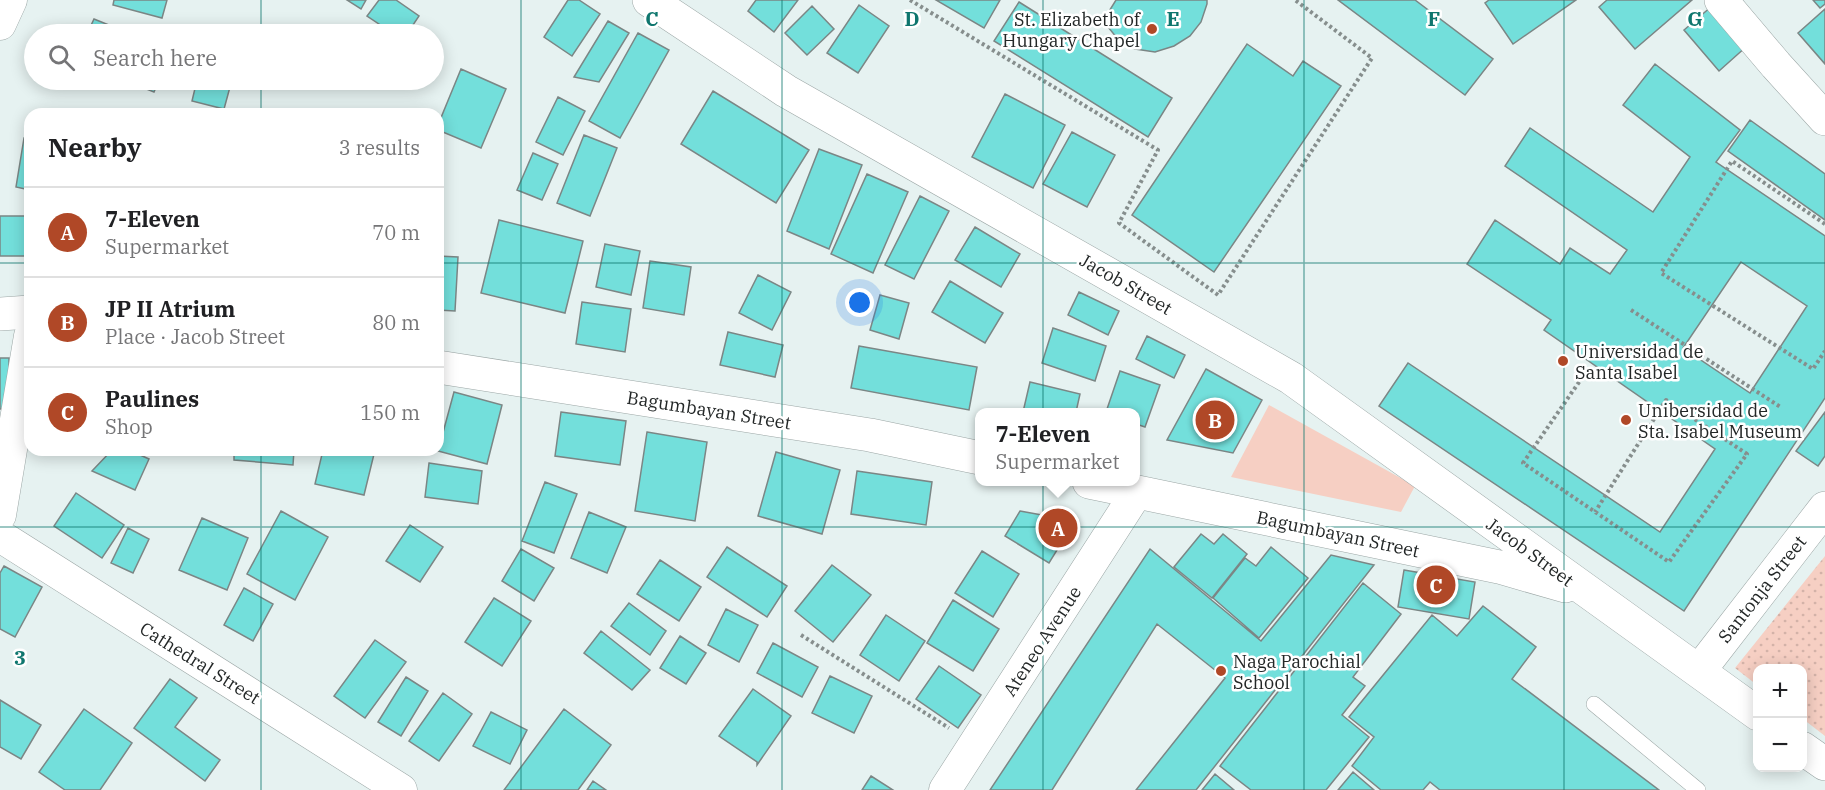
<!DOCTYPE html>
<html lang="en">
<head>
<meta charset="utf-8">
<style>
  :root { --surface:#fff; --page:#f2f2f2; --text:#202124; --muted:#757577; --line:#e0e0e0; --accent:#b04827 }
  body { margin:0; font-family:"IBM Plex Serif",serif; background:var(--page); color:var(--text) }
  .controls { position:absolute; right:18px; bottom:18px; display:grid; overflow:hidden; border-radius:12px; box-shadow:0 3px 15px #0003 }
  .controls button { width:54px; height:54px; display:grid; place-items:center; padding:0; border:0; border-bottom:2px solid var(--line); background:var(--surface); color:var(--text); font:30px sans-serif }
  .you { position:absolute; left:860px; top:303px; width:21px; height:21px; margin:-15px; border:4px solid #fff; border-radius:50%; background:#1a73e8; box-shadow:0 0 0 9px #1a73e833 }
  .badge { display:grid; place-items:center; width:39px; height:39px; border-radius:50%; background:var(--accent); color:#fff; font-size:20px; font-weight:700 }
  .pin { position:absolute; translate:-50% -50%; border:3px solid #fff; box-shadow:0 2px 6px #0006 }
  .popup { position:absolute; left:975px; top:408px; width:165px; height:78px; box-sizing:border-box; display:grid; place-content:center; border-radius:12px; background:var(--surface); filter:drop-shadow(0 2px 4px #0005); font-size:20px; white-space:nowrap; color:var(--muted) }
  .popup b { font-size:22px; color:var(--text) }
  .popup::after { content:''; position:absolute; left:50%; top:100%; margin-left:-12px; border:12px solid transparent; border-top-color:var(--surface) }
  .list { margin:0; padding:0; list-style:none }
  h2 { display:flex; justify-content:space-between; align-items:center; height:78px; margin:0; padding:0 24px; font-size:26px }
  h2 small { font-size:20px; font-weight:400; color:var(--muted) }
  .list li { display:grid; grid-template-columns:39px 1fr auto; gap:18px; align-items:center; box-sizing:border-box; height:90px; padding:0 24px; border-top:2px solid var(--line) }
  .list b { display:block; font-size:22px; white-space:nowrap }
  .list p { margin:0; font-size:20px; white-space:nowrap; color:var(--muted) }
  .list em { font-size:20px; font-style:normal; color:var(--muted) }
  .icon { flex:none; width:33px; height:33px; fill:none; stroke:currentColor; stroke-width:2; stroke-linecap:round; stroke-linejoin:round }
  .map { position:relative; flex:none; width:1825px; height:790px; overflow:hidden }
  .search { position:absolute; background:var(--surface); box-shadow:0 3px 15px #0003; left:24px; top:24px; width:420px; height:66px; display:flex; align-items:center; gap:15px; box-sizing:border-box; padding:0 21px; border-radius:33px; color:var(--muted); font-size:22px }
  .panel { position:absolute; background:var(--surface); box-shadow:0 3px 15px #0003; left:24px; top:108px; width:420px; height:348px; border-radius:18px }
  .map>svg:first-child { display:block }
  .green { fill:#f6cfc3 }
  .garden { fill:url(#garden-dots) }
  .building { fill:#73dfdb; stroke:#7b8685; stroke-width:1.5; fill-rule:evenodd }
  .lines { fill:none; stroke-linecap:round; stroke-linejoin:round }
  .lane-casing { stroke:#9ba6a5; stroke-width:16 }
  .street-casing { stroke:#9ba6a5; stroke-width:33 }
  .secondary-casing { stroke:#9ba6a5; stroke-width:34 }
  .path { stroke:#868e8d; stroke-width:4; stroke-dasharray:3 3; stroke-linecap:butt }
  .lane { stroke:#fff; stroke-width:15 }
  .street { stroke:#fff; stroke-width:32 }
  .secondary { stroke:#fff; stroke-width:33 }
  .grid { fill:none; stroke:#0f766e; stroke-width:1.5; stroke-opacity:0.55 }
  .poi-dot { fill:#b04827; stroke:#fff; stroke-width:2 }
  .labels { text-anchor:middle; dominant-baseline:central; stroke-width:5; stroke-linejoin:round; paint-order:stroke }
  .poi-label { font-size:18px; fill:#232727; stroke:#fff; text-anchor:start }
  .street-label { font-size:18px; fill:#232727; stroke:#fff }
  .grid-label { font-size:20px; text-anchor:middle; font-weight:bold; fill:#0f766e; stroke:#fff; stroke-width:5; stroke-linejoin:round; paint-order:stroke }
</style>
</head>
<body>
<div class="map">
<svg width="1825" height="790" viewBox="0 0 1825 790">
  <defs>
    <pattern id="garden-dots" width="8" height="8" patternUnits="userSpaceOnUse" patternTransform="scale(1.5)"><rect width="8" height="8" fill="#f6cfc3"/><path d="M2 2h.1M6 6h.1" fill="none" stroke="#d3b2a8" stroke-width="1.8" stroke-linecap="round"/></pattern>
  </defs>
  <rect width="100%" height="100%" fill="#e6f2f1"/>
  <!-- green -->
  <path class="green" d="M1269,405l146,81 -14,26 -170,-35z"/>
  <!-- garden -->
  <path class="garden" d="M1825,556v180l-22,-17 -1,-51h-44l-1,17 -22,-17z"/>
  <!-- building -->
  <path class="building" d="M114,0h53l-5,18 -49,-13z
    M347,0h19l-5,9z
    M379,0h17l23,16 -12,18h-13l-27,-18z
    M568,0h11l21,14 -28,42 -28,-19z
    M756,0h42l-24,32 -26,-21z
    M936,0h64l-16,28z
    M1116,0h91v4l-6,18 -11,14 -16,10 -19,6 -20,-3 -18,-11 -14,-17z
    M1338,0h77l78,59 -28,36z
    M1489,0h87l-63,44 -28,-41z
    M1607,0h85l-57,49 -36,-42z
    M1813,0h12v4l-5,4z
    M1019,2l153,96 -24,39 -154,-96z
    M859,5l30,21 -31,47 -31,-20z
    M812,6l22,23 -27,26 -22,-22z
    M1712,6l35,40 -28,25 -35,-41z
    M1825,9v55l-27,-31z
    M94,19l37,15h-44z
    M608,21l21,12 -30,49 -25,-5z
    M638,33l31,17 -49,88 -31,-17z
    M1247,44l46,32 10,-15 38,25 -127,186 -82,-57z
    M1655,64l85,66 -24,32 109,74v162l-141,213 -305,-205 29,-43 252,169 55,-83 -171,-119 7,-10 -84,-56 28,-44 65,44 10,-16 40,26 17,-24 -122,-84 25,-38 123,84 37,-55 -67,-52zM1741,262l66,44 -57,87 -67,-45z
    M461,69l45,20 -25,59 -43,-18v-5z
    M124,80h35l-5,12z
    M197,80h8l25,7 -6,22 -32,-8z
    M713,91l96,59 -33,53 -95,-59z
    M1005,94l60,31 -32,63 -61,-31z
    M558,97l27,14 -22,44 -27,-13z
    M1750,120l75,54v46l-97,-69z
    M1072,132l43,23 -28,52 -44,-23z
    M584,135l33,13 -27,68 -33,-13z
    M24,138l6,1v51l-14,-3z
    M819,149l43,16 -33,84 -42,-18z
    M533,153l25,11 -16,36 -25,-10z
    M867,174l41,18 -35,81 -42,-19z
    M920,196l29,15 -35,68 -29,-14z
    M0,216h30v40h-30z
    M499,220l84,21 -18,72 -84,-20z
    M975,227l45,27 -19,33 -46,-27z
    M605,244l35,7 -9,44 -35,-8z
    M438,256l20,1 -3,54 -17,-1z
    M650,261l41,6 -7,48 -41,-7z
    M758,275l33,17 -19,38 -33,-17z
    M950,281l53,32 -18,30 -53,-31z
    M1079,292l40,19 -11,24 -40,-20z
    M880,295l29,8 -10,36 -29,-9z
    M582,302l49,7 -6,43 -49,-8z
    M1053,328l53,18 -11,35 -53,-18z
    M728,332l55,13 -8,32 -55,-12z
    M1147,336l38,19 -11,23 -38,-19z
    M859,346l118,21 -8,43 -118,-22z
    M0,358h9v51h-9z
    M1206,369l56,31 -29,53 -66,-13z
    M1120,371l40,14 -15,42 -9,-3v-12h-30z
    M1030,382l50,12 -4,18h-53z
    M454,392l48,13 -15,59 -49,-13z
    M561,412l65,9 -6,44 -65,-9z
    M1825,412v44l-7,10 -22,-15z
    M647,432l60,10 -12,79 -60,-10z
    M112,450h17l20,9 -14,31 -43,-19z
    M234,450h60l-1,15 -59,-5z
    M323,450h52l-11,45 -49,-11z
    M776,452l64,18 -18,64 -64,-18z
    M429,463l53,8 -4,33 -53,-7z
    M857,471l75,11 -6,43 -75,-11z
    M545,482l32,12 -23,59 -32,-12z
    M76,493l48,32 -22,33 -48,-32z
    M281,511l47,26 -33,63 -48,-26z
    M1020,511l55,10 -26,42 -44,-27z
    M589,512l37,15 -19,46 -36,-15z
    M202,518l46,20 -21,52 -48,-20z
    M410,525l33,22 -23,35 -34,-21z
    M128,528l21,11 -16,34 -22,-10z
    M1201,534l13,10 9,-10 24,20 -35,44 -38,-31z
    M727,547l60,39 -20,31 -60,-40z
    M1271,547l37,31 -49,60 -46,-40 32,-40 11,8z
    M521,549l33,19 -20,33 -32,-20z
    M1150,549l111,92 70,-86 43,10 -178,225h-60l89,-112 -68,-54 -105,166h-62z
    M982,551l37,23 -26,43 -38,-24z
    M660,560l41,27 -22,34 -42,-27z
    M832,565l39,30 -38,47 -38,-31z
    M4,566l38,21 -27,50 -15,-8v-56z
    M1404,570l71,12 -6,37 -71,-12z
    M1363,583l38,31 -48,63 12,9 -23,29 27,22 -43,53h-75l-31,-24z
    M244,588l29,16 -20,37 -29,-16z
    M494,598l37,23 -29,45 -37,-24z
    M953,600l46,29 -26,42 -46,-28z
    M629,603l37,28 -16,24 -39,-29z
    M1483,606l53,41 -24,32 147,111h-219l-10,-8 -7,8h-42l-29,-24 22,-29 -25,-20 83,-102 25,21z
    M726,609l32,16 -19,37 -31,-17z
    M886,615l39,26 -26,40 -39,-26z
    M601,631l49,39 -18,20 -48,-37z
    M680,636l26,17 -20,31 -26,-16z
    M375,640l31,22 -41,56 -31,-22z
    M773,643l45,24 -16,30 -45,-24z
    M939,666l42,29 -23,33 -42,-29z
    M830,676l42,20 -18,37 -42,-20z
    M406,677l22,14 -27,45 -23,-14z
    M170,679l27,19 -22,29 45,33 -15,21 -71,-53z
    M753,689l38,27 -34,49v-3l-38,-26z
    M443,693l29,21 -33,47 -30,-20z
    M0,700l41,25 -20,34 -21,-12z
    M84,709l48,34 -32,47h-35l-26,-18z
    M564,709l47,36 -33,45h-74z
    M491,712l36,18 -17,34 -37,-18z
    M1353,772l21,18h-36z
    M1215,774l19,16h-32z
    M871,776l22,14h-31z
    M593,781l13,9h-19z"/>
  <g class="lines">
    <!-- lane casing -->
    <g class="lane-casing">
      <path id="lane" d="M1594,704l104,86"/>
    </g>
    <!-- street casing -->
    <g class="street-casing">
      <path id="street" d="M0,24l11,-24
        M0,515l30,-179
        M0,536l401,254
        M945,790l192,-298"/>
    </g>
    <!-- secondary casing -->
    <g class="secondary-casing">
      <path id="secondary" d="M649,0l137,91 505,287 467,336
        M1721,0l55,65 49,54
        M0,314l30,-2
        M438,367l432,68 110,23
        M1089,482l410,85 66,19
        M1699,671l126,-163
        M1802,748l23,16"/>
    </g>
    <!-- path -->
    <path class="path" d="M910,0l248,150 -39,73 99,72 154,-237 -77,-58
      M1825,224l-93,-63 -71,112 152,96 12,-18
      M1631,310l151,98
      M1586,372l-63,91 146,99 78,-108 -81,-54 -71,112
      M801,635l148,93"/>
    <!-- lane -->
    <use href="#lane" class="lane"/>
    <!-- street -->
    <use href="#street" class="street"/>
    <!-- secondary -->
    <use href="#secondary" class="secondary"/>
  </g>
  <!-- grid -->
  <path class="grid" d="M261,0v34M521,0v790M782,0v790M1043,0v790M1304,0v790M1564,0v790M261,80v34M0,263h30M438,263h1387M261,450v340M0,527h1825"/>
  <!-- markers -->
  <g class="poi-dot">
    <circle cx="1152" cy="29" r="6"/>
    <circle cx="1563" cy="361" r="6"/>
    <circle cx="1626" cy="420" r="6"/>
    <circle cx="1221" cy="671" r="6"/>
  </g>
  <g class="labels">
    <!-- poi labels -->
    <g class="poi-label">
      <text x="1140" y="19" text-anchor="end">St. Elizabeth of<tspan x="1140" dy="21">Hungary Chapel</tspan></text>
      <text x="1575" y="351">Universidad de<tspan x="1575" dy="21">Santa Isabel</tspan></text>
      <text x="1638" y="410">Unibersidad de<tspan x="1638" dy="21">Sta. Isabel Museum</tspan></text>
      <text x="1233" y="661">Naga Parochial<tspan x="1233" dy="21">School</tspan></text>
    </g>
    <!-- street labels -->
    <g class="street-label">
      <text transform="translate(1126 284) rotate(30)">Jacob Street</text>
      <text transform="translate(709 410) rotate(9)">Bagumbayan Street</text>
      <text transform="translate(1338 534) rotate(12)">Bagumbayan Street</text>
      <text transform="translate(1530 552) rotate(36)">Jacob Street</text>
      <text transform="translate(1762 589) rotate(-52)">Santonja Street</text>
      <text transform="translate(1042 641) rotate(-57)">Ateneo Avenue</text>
      <text transform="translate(200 663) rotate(32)">Cathedral Street</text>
    </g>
  </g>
  <g class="grid-label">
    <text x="652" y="26">C</text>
    <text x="912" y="26">D</text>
    <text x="1173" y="26">E</text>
    <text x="1434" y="26">F</text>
    <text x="1695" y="26">G</text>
    <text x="20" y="665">3</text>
  </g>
</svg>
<div class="controls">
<button>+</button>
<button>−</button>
</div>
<div class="you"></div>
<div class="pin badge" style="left:1058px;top:528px">A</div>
<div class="popup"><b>7-Eleven</b>Supermarket</div>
<div class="pin badge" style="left:1215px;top:420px">B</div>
<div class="pin badge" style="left:1436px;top:585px">C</div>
<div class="search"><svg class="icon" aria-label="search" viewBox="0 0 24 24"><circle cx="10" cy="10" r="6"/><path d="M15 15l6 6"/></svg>Search here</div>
<section class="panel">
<h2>Nearby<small>3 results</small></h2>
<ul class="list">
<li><span class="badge">A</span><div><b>7-Eleven</b><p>Supermarket</p></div><em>70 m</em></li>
<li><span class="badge">B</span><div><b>JP II Atrium</b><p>Place · Jacob Street</p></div><em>80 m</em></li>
<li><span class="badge">C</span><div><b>Paulines</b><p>Shop</p></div><em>150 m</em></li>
</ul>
</section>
</div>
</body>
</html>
